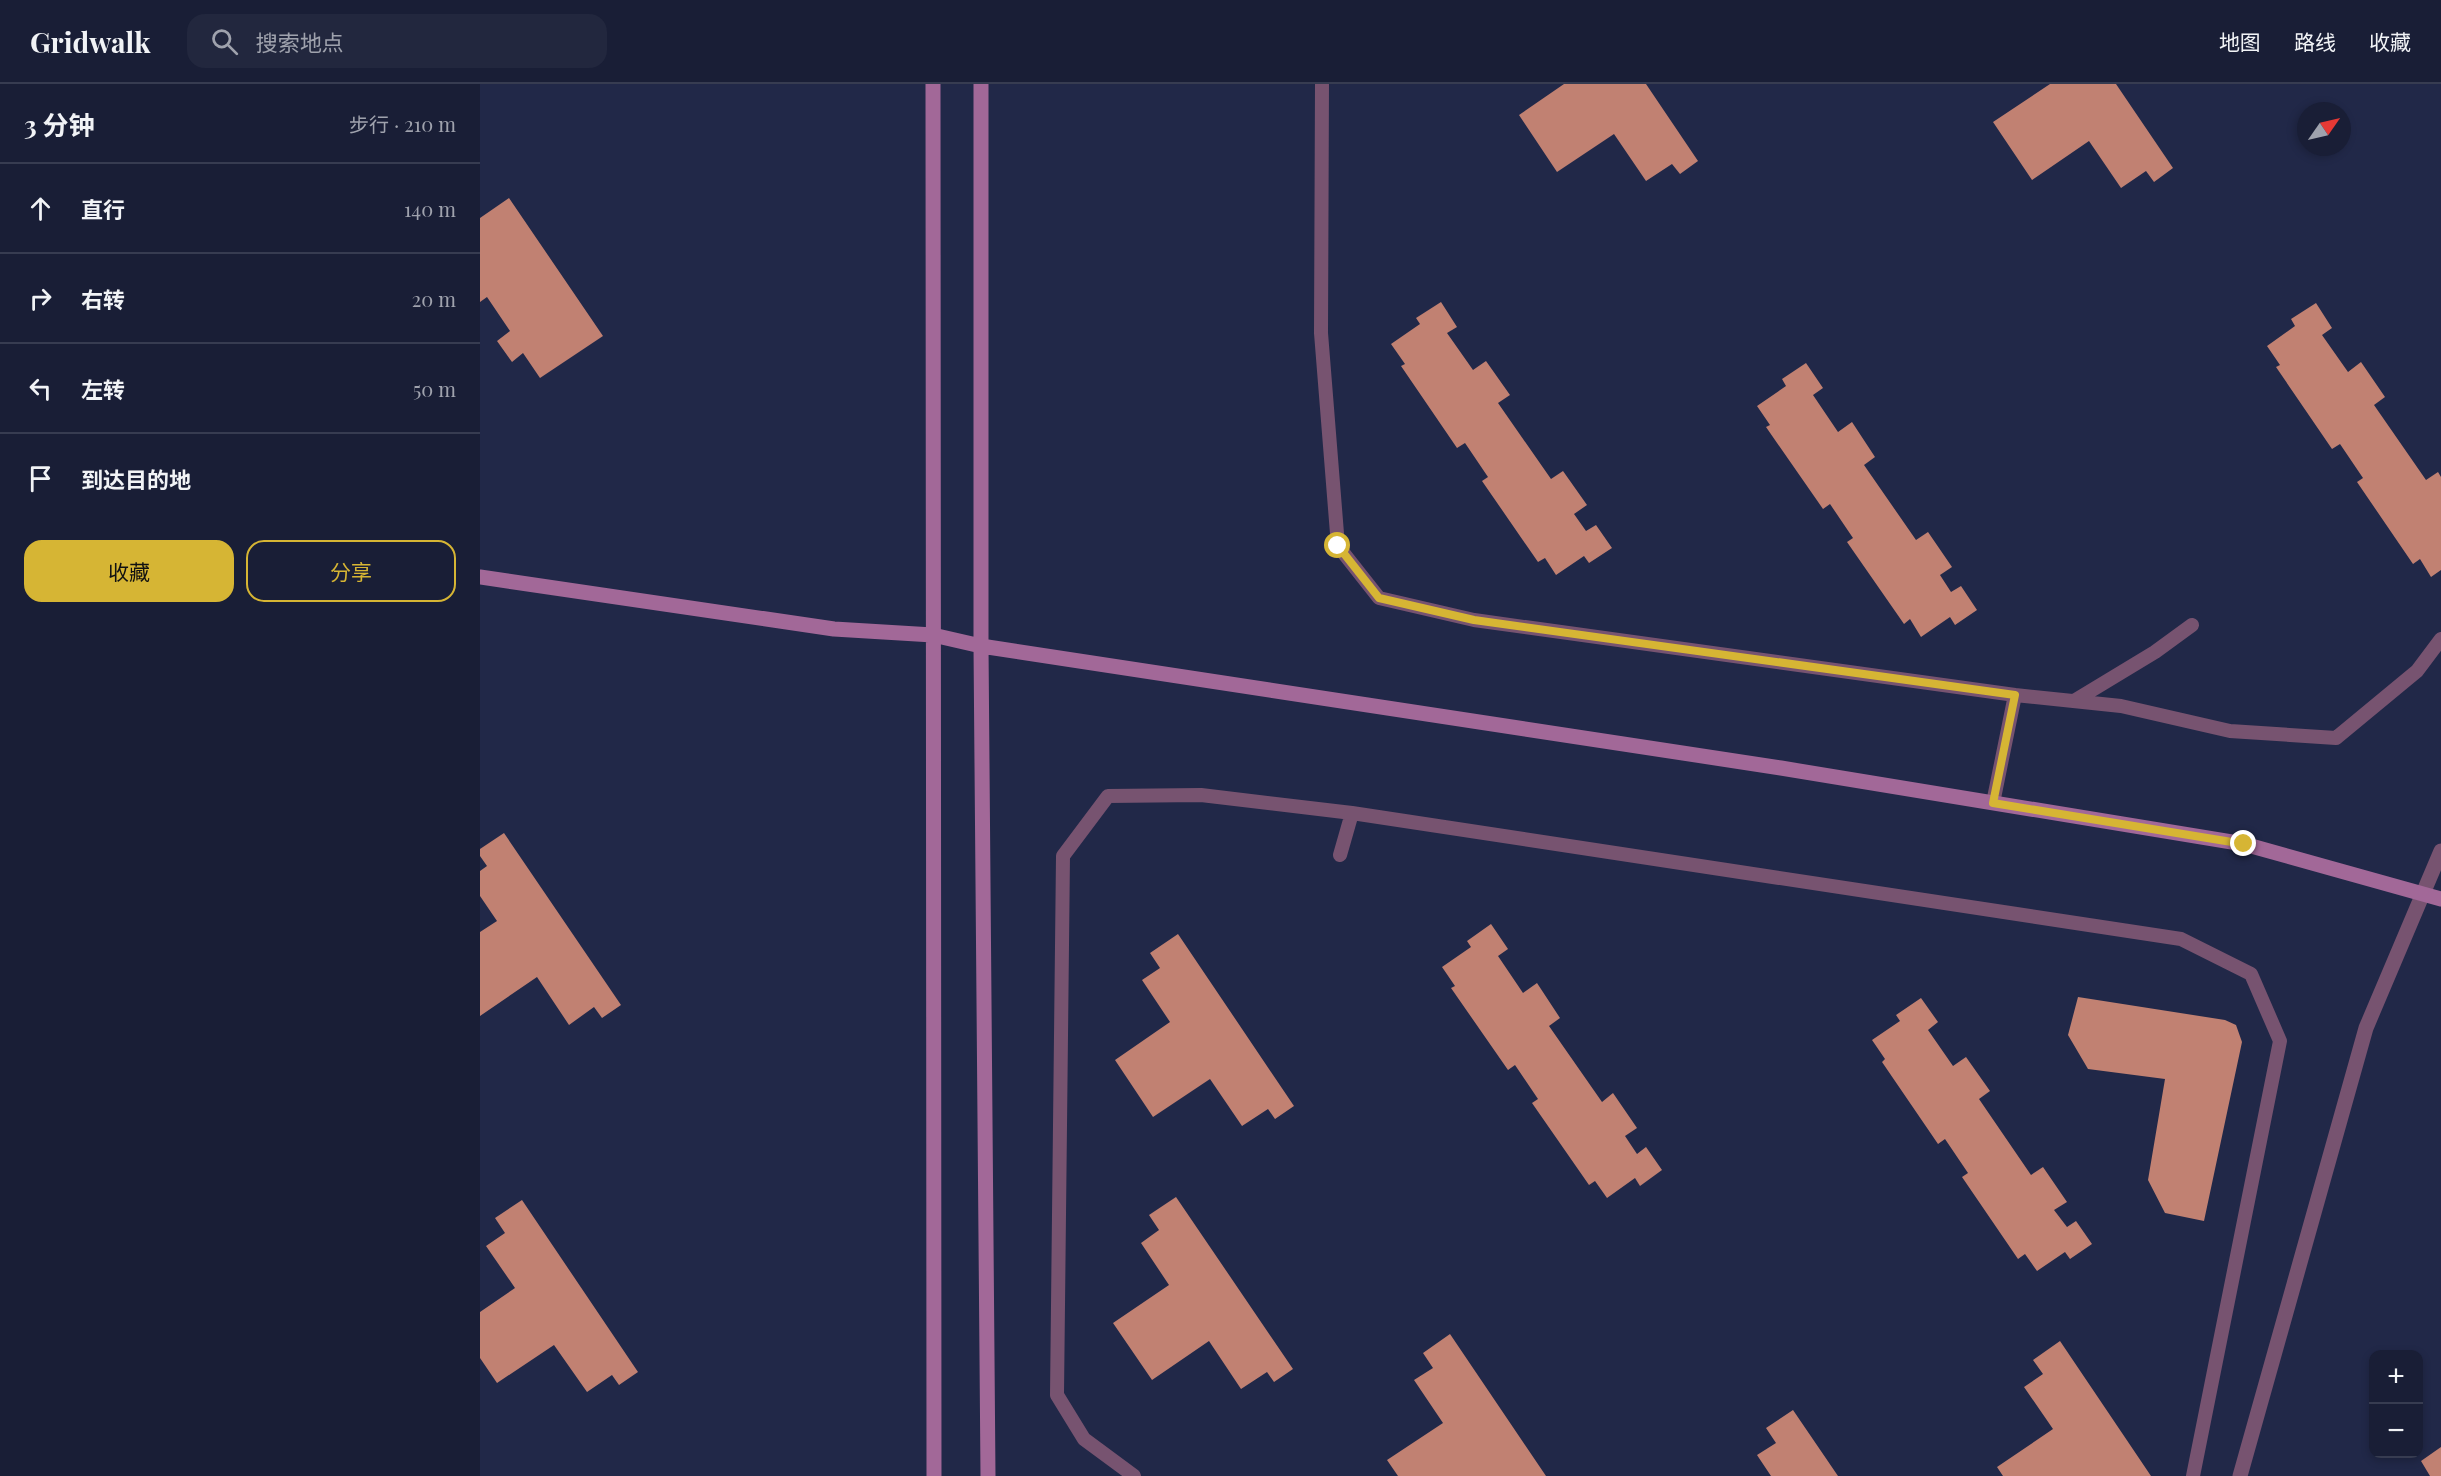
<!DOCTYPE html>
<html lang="zh">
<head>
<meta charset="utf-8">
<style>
  :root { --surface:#191e36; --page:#22273e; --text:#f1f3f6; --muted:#9fa2ad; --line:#373c51; --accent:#d6b534 }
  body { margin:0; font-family:"Playfair Display","Noto Sans SC",serif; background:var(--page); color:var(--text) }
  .controls { position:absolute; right:18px; bottom:18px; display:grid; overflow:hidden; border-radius:12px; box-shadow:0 3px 9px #0003 }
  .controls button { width:54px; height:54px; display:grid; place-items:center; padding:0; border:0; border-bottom:2px solid var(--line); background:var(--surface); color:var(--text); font:30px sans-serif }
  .compass { position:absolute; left:1817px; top:18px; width:54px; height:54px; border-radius:50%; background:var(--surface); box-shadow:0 3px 9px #0003; rotate:56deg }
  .stop { position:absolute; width:18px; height:18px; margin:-14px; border:4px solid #d6b534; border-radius:50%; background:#fff }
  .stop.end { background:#d6b534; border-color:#fff; box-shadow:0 2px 6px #0008 }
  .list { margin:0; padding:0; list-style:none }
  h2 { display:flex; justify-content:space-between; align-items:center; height:78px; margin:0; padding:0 24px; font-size:26px }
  h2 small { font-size:20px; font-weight:400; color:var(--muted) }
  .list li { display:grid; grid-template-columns:39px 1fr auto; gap:18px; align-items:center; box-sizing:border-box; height:90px; padding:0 24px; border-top:2px solid var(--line) }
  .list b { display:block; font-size:22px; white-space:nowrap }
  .list em { font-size:20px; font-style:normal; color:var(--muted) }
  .actions { display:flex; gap:12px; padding:18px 24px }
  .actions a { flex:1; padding:14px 0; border:2px solid var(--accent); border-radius:18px; text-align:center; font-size:21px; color:var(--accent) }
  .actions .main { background:var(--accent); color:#111 }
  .icon { flex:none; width:33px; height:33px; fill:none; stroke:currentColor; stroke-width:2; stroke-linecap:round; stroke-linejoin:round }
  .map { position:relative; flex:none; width:1961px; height:1392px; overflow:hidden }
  header { display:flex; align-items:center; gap:36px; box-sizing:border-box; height:84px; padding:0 30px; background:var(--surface); border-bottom:2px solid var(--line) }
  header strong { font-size:28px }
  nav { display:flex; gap:33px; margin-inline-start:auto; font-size:21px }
  .search { width:420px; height:54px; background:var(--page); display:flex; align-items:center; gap:15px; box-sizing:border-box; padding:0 21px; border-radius:18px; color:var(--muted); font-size:22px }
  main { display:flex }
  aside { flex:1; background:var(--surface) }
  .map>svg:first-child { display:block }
  .building { fill:#c18172 }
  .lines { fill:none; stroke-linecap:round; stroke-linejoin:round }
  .lane { stroke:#775370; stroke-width:14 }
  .street { stroke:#775370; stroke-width:15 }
  .secondary { stroke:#a26898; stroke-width:15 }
  .route { stroke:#d6b534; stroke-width:8 }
</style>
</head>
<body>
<header>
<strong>Gridwalk</strong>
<div class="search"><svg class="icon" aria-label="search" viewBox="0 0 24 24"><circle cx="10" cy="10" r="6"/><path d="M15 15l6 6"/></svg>搜索地点</div>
<nav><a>地图</a><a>路线</a><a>收藏</a></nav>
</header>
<main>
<aside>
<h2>3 分钟<small>步行 · 210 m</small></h2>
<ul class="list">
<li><svg class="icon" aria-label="ahead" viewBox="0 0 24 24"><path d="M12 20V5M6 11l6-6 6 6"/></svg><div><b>直行</b></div><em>140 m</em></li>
<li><svg class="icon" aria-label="right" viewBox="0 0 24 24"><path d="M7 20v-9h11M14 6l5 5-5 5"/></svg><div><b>右转</b></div><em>20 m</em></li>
<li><svg class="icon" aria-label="left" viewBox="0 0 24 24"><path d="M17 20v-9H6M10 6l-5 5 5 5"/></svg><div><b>左转</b></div><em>50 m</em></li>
<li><svg class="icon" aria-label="arrive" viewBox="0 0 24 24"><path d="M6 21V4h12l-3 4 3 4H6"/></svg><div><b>到达目的地</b></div></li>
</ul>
<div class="actions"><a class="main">收藏</a><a>分享</a></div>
</aside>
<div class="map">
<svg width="1961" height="1392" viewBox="0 0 1961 1392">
  <rect width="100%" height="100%" fill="#212848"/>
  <!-- building -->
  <path class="building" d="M1084,0h82l52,77 -18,13 -8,-10 -26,17 -32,-47 -57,38 -38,-57z
    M1570,0h66l57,84 -19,14 -8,-11 -25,17 -32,-47 -57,39 -39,-58z
    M29,114l94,138 -63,42 -17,-25 -11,9 -15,-21 13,-10 -23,-34 -7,5v-84z
    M961,218l16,25 -10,6 26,37 13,-9 24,34 -12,8 53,76 12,-8 24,34 -13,9 12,17 10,-6 16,23 -23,15 -5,-7 -28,19 -11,-17 -7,4 -56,-81 6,-4 -23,-34 -8,5 -56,-82 4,-2 -14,-20 29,-20 -4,-6z
    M1836,219l16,25 -10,7 26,37 13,-10 24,35 -11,8 52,75 12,-8 3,5v93l-10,7 -11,-18 -7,5 -56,-82 6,-4 -23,-34 -8,5 -56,-82 4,-2 -13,-19 28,-20 -4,-7z
    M1326,279l17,25 -10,7 25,37 14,-10 23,35 -11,8 52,75 12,-8 24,35 -12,8 11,17 10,-6 16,24 -22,15 -5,-8 -29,20 -11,-18 -6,5 -57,-82 6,-4 -23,-34 -7,5 -57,-82 4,-2 -13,-19 29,-20 -4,-7z
    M24,749l117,172 -19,13 -8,-11 -25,18 -32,-48 -57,39v-84l17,-11 -17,-25v-25l7,-5 -7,-10v-7z
    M1011,840l17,25 -10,7 25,37 14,-10 23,35 -11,8 53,76 11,-9 24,35 -12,8 12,18 9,-7 16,23 -22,16 -5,-8 -28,20 -12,-17 -6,4 -57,-82 6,-4 -23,-34 -7,5 -57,-82 4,-2 -13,-19 29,-20 -4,-6z
    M698,850l116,172 -19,13 -7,-10 -26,17 -32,-47 -57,38 -38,-57 55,-38 -28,-42 18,-12 -10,-15z
    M1598,913l147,23 11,5 6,17 -38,179 -39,-8 -17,-33 17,-101 -77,-10 -20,-34z
    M1441,914l17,24 -10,8 25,36 13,-9 24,34 -11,8 52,76 12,-8 24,35 -13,8 13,17 9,-6 16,23 -22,15 -5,-7 -28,19 -12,-17 -7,5 -56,-82 6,-4 -23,-34 -7,5 -56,-82 3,-3 -13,-19 28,-19 -4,-6z
    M696,1113l117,172 -19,13 -7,-10 -26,17 -32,-48 -57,39 -39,-57 56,-38 -28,-42 18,-13 -10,-15z
    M42,1116l116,172 -19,13 -7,-10 -25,17 -33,-47 -57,38 -17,-25v-46l35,-24 -29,-42 19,-13 -10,-15z
    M970,1250l96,142h-148l-11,-16 56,-37 -29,-43 19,-12 -10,-15z
    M1580,1257l91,135h-148l-6,-9 56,-38 -29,-42 19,-13 -10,-14z
    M1313,1326l45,66h-67l-14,-21 19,-12 -10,-15z
    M1961,1363v29h-11l-9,-15z"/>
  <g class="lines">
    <!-- lane -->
    <path class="lane" d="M842,0l-1,249 17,213 41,52 95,22 541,75
      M1594,617l81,-49 37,-27
      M1513,719l22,-108 106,11 109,25 106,7 81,-67 24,-32
      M860,771l12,-42 829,126 70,35 29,67 -87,435
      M654,1392l-50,-37 -27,-44 6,-539 45,-60 93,-1 151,18"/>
    <!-- street -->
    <path class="street" d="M1760,1392l126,-448 75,-177"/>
    <!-- secondary -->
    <path class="secondary" d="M453,0l1,1392
      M501,0v562l7,830
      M0,493l354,52 99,6 48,11 800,122 463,76 197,55"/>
  </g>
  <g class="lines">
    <!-- route -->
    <path class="route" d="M858,462l41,52 95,22 541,75 -22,108 251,41"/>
  </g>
</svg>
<div class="controls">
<button>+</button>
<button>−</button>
</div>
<svg class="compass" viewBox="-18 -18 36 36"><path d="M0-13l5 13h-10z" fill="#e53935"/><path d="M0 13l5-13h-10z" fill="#9fa2ad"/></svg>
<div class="stop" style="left:858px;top:462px"></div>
<div class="stop end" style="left:1764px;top:760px"></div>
</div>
</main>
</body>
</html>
